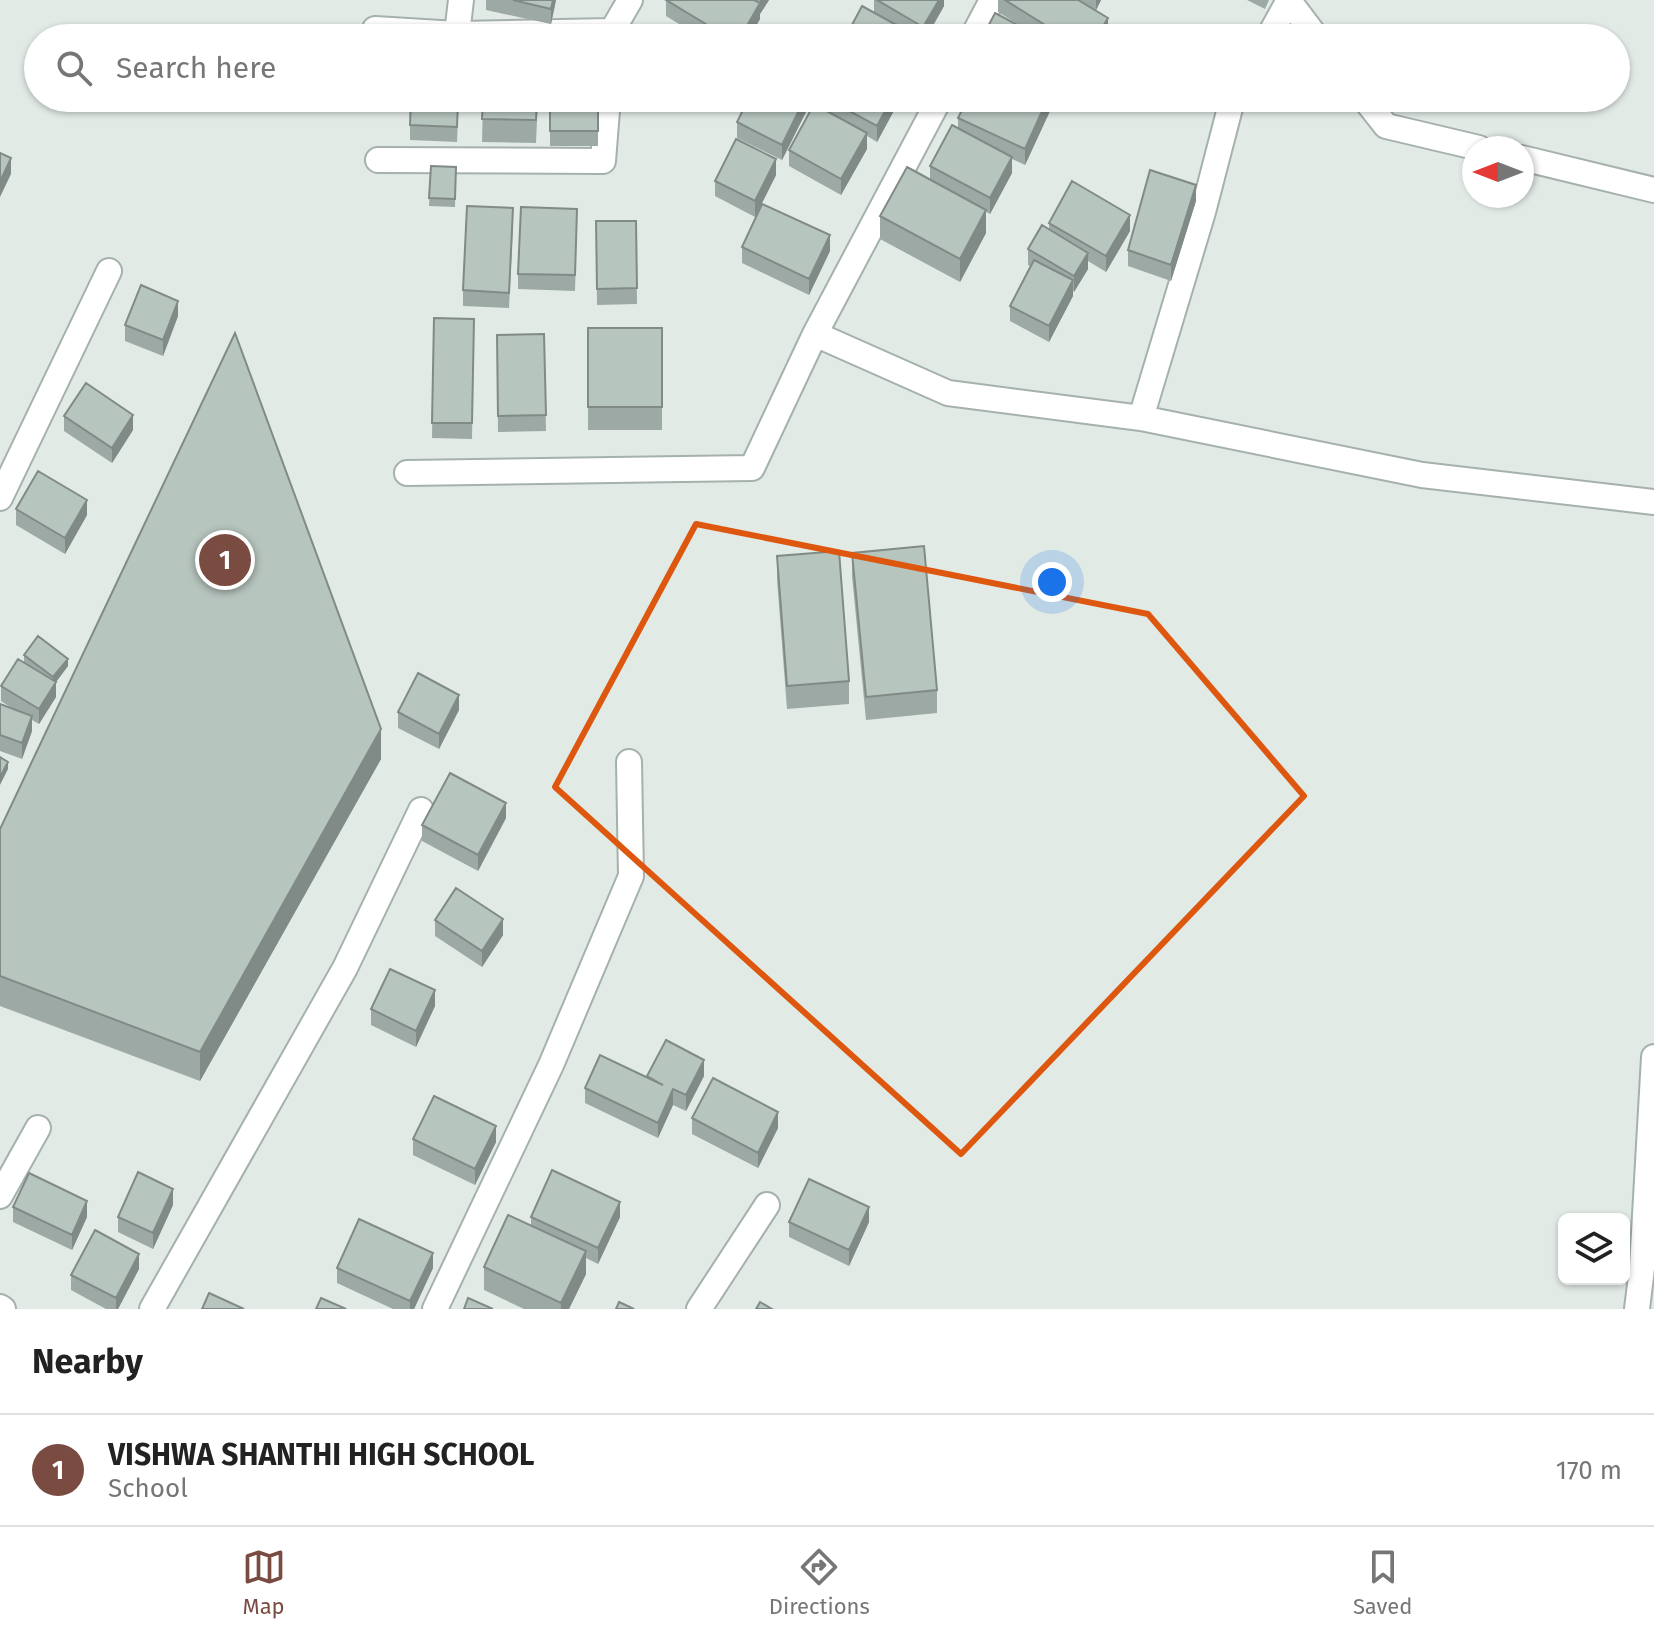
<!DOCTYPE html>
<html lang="en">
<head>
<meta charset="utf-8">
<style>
  :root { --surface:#fff; --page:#f2f2f2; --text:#222; --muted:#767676; --line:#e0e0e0; --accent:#794b41 }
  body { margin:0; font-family:"Fira Sans",sans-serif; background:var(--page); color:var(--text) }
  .controls { position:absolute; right:24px; bottom:24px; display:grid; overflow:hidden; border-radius:12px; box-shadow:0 2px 6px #0004 }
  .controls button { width:72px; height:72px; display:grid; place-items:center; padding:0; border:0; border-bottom:2px solid var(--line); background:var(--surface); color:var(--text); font:40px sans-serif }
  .compass { position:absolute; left:1462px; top:136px; width:72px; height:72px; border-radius:50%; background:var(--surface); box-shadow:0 2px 6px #0004; rotate:270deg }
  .you { position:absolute; left:1052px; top:582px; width:28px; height:28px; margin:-20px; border:6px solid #fff; border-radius:50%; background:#1a73e8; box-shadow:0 0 0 12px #1a73e833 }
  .badge { display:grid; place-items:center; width:52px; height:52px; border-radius:50%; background:var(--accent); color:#fff; font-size:26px; font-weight:700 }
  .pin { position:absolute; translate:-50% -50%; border:4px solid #fff; box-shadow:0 2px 8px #0006 }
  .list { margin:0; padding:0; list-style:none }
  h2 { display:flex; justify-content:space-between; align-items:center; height:104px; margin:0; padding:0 32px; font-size:34px }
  h2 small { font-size:26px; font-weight:400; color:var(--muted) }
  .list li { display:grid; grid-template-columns:52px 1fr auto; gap:24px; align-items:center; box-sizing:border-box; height:112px; padding:0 32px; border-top:2px solid var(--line) }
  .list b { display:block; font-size:30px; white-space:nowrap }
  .list p { margin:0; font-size:26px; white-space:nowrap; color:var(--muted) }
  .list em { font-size:26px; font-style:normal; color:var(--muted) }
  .icon { flex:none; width:44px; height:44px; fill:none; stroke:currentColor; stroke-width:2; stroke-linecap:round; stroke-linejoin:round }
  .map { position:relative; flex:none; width:1654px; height:1309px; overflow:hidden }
  .search { position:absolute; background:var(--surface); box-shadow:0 2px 6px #0004; left:24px; right:24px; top:24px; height:88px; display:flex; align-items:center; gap:20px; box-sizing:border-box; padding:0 28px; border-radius:44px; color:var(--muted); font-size:30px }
  .sheet { height:216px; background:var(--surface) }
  nav { display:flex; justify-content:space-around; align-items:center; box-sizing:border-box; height:112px; border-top:2px solid var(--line); background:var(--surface); font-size:22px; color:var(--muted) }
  nav a { display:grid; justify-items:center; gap:4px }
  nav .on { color:var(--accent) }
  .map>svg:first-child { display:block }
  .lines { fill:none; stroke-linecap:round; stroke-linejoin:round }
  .minor-casing { stroke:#a5b1ac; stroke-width:28 }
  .minor { stroke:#fff; stroke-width:24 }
  .wall { fill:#9da9a4 }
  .shaded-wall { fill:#808a86 }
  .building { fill:#b7c5bf; stroke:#808a86; stroke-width:2 }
  .marked { fill:none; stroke:#de570e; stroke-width:6; stroke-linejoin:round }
</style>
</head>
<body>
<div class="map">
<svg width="1654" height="1309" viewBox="0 0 1654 1309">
  <rect width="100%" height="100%" fill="#e2eae6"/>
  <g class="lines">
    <!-- minor casing -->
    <g class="minor-casing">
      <path id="minor" d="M1289,1l28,37
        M375,29l82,5 155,-3
        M457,34l4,-34
        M612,38v-7l18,-31
        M972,38l20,-38
        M1268,38l21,-38
        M940,98l-125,236 133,59 193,25 281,57 232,27
        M1364,98l22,28 93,22
        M1522,158l132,32
        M378,160l225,1 5,-63
        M1141,418l62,-206 27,-104 5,-10
        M407,473l345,-5 63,-134
        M0,498l109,-227
        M0,1196l38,-68
        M0,1307l3,2
        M152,1309l193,-341 76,-158
        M435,1309l116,-244 80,-189 -2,-114
        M699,1309l68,-104
        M1637,1309l5,-41 12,-211"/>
    </g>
    <!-- minor -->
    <use href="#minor" class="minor"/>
  </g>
  <!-- wall -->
  <path class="wall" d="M486,0h70l-5,24 -65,-14z
    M666,0h103l-9,14v5l-11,19h-47l-36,-22z
    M874,0h70v6l-18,32h-81l29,-25z
    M998,0h103l-5,10 12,24 -2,4h-124l47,-7 -31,-19z
    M1247,0h22l-4,9z
    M459,98l-2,44 -47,-2v-15z
    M483,98h55l-2,45 -54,-1z
    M550,98h48v48h-48z
    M806,98v14l-24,48 -45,-22v-16z
    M813,98h84v7l-20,37 -10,-6v13l-26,46 -52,-29v-16l24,-43z
    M1050,98v13l-25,54 -13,-6v14l-22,41 -4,-2v21l-26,49 -80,-43v-23l50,-36v-14l28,-38v-10z
    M431,166l25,1 -1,40 -26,-1z
    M776,175l-21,42 -40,-21v-15z
    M1196,201l-25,80 -43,-15v-16z
    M596,221h40l1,83 -40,1z
    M1049,223l81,8 -24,41 -18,-11v8l-14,23 -1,-1v5l-24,46 -39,-21v-15l20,-40 -2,-1v-16l21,-20z
    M513,224l-4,84 -46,-2v-16z
    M577,225l-2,66 -57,-2v-15z
    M742,247l88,4 -21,44 -67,-32z
    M178,316l-15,40 -38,-15v-16z
    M434,318l40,1 -2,120 -40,-1z
    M588,328h74v102h-74z
    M544,334l2,97 -48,1 -1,-97z
    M64,416l69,14 -21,33 -48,-32z
    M16,509l71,6 -22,39 -49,-29z
    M852,553l85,137v23l-71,7 -14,-144z
    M777,556l72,125v23l-62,5 -10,-130z
    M24,655l44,11 -12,16v15l-17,27 -7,-4v11l-10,28 -22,-8v-47l13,5 -12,-8v-15l23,-24z
    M459,710l-20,39 -41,-21v-16z
    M381,759l-181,322 -200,-75v-177z
    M506,818l-28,53 -56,-30v-16z
    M435,920l68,15 -21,32 -47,-31z
    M435,1006l-19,41 -45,-22v-16z
    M647,1076h57l-18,35 -13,-6 -15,33 -73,-35v-15l62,-10z
    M692,1118l86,10 -20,40 -66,-34z
    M413,1139l83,3 -21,43 -62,-30z
    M173,1205l-20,44 -35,-17v-15z
    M13,1207l74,10 -15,33 -59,-28z
    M531,1217h89l-22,47 -12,-6v16l-17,35h-45l-40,-19v-23l47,-41z
    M789,1222h80l-20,44 -60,-29z
    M337,1268h96l-19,41h-21l-56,-26z
    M139,1269l-21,40h-12l-35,-19v-15z"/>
  <!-- shaded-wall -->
  <path class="shaded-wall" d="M553,0h3l-5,24v-15z
    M760,0h9l-9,14z
    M939,0h5v6l-18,32h-3v-11z
    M1096,0h5l-5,10z
    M760,3v16l-11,19h-9z
    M1108,18v16l-2,4h-10z
    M805,98h1v14l-24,48v-15z
    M892,98h5v7l-20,37v-16z
    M1048,98h2v13l-25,54v-16z
    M867,133v16l-26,46v-16z
    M1012,157v16l-22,41v-16z
    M11,158v16l-11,23v-15z
    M776,159v16l-21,42v-16z
    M1196,185v16l-25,80v-16z
    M986,210v23l-26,49v-23z
    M1130,215v16l-24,41v-16z
    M830,235v16l-21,44v-16z
    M1088,253v16l-14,23v-16z
    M1073,280v16l-24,46v-16z
    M178,301v15l-15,40v-16z
    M133,415v15l-21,33v-15z
    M87,500v15l-22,39v-16z
    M68,659v7l-12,16v15l-17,27v-15l14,-24v-8z
    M459,695v15l-20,39v-15z
    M32,716v15l-10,28v-16z
    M381,729v30l-181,322v-29z
    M8,762v7l-8,16v-8z
    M506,803v15l-28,53v-16z
    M503,919v16l-21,32v-16z
    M435,990v16l-19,41v-16z
    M704,1060v16l-18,35v-16z
    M673,1089v16l-15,33v-15z
    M778,1112v16l-20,40v-15z
    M496,1126v16l-21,43v-16z
    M173,1189v16l-20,44v-16z
    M87,1201v16l-15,33v-15z
    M620,1202v15l-22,47v-16z
    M869,1207v15l-20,44v-16z
    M586,1251v23l-17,35h-8v-6z
    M433,1253v15l-19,41h-4v-8z
    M139,1254v15l-21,40h-2v-11z"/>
  <!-- building -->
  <path class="building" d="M513,0h40l-2,9z
    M666,0h88l6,3 -20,35h-11z
    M877,0h62l-16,27z
    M1005,0h73l30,18 -12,20h-30z
    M862,6l58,32h-75z
    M995,13l47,25h-60z
    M407,27l34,1v10h-35z
    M485,28l54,2v8h-55z
    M411,98h47l-1,29 -47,-2z
    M483,98h54l-1,22 -54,-1z
    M550,98h48v33h-48z
    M749,98h56l-23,47 -45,-23z
    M825,98h67l-15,28z
    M968,98h80l-23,51 -67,-31z
    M814,104l53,29 -26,46 -52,-29z
    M952,125l60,32 -22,41 -60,-32z
    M736,139l40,20 -21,42 -40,-20z
    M0,153l11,5 -11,24z
    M431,166l25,1 -1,32 -26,-1z
    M907,167l79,43 -26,49 -80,-43z
    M1150,170l46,15 -25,80 -43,-15z
    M1072,181l58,34 -24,41 -57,-33z
    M762,204l68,31 -21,44 -67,-32z
    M467,206l46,2 -4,85 -46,-3z
    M521,207l56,2 -2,66 -57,-1z
    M596,221h40l1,67 -40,1z
    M1042,225l46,28 -14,23 -46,-27z
    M1034,260l39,20 -24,46 -39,-20z
    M141,285l37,16 -15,39 -38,-15z
    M434,318l40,1 -2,104h-40z
    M588,328h74v79h-74z
    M235,333l146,396 -181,323 -200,-76v-147z
    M544,334l2,81 -48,1 -1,-81z
    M86,383l47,32 -21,33 -48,-32z
    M38,471l49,29 -22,38 -49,-29z
    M924,546l13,144 -71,7 -14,-144z
    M839,551l10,130 -62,5 -10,-130z
    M38,636l30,23 -15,18 -29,-22z
    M18,659l38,23 -17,27 -38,-23z
    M418,673l41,22 -20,39 -41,-22z
    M0,704l32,12 -10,27 -22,-8z
    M0,757l8,5 -8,15z
    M450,773l56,30 -28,52 -56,-30z
    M456,888l47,31 -21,32 -47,-31z
    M390,969l45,21 -19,41 -45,-22z
    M666,1040l38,20 -18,35 -13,-6 -15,34 -73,-35 15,-33 63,30 -16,-9z
    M713,1078l65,34 -20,41 -66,-35z
    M434,1096l62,30 -21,43 -62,-30z
    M552,1170l68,32 -22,46 -67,-31z
    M138,1172l35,17 -20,44 -35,-16z
    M29,1173l58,28 -15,34 -59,-28z
    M809,1179l60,28 -20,43 -60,-28z
    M508,1215l78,36 -25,52 -77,-36z
    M359,1219l74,34 -23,48 -73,-33z
    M95,1230l44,24 -23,44 -45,-23z
    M209,1293l35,16h-42z
    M321,1298l25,11h-30z
    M468,1298l25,11h-29z
    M619,1302l15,7h-18z
    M760,1302l12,7h-16z"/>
  <!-- marked area -->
  <path class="marked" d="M696,524l452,90 156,182 -343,358 -406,-367z"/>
</svg>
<div class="controls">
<button><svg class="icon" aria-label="layers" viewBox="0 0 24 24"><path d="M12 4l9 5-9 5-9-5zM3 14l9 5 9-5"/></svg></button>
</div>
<svg class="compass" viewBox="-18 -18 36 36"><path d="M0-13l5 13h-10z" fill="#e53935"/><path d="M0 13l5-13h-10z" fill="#767676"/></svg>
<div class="you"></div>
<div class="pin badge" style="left:225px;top:560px">1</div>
<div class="search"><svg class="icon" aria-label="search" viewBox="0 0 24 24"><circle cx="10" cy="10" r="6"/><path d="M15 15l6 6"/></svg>Search here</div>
</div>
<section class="sheet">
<h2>Nearby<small></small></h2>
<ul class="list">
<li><span class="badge">1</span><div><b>VISHWA SHANTHI HIGH SCHOOL</b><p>School</p></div><em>170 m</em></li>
</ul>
</section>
<nav>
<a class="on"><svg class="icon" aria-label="map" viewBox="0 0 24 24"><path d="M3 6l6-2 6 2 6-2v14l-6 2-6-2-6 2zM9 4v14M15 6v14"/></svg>Map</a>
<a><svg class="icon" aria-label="directions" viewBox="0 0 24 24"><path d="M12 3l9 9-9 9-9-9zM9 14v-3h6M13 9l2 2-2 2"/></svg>Directions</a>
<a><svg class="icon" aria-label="saved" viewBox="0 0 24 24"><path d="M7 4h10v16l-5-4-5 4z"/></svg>Saved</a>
</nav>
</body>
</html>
